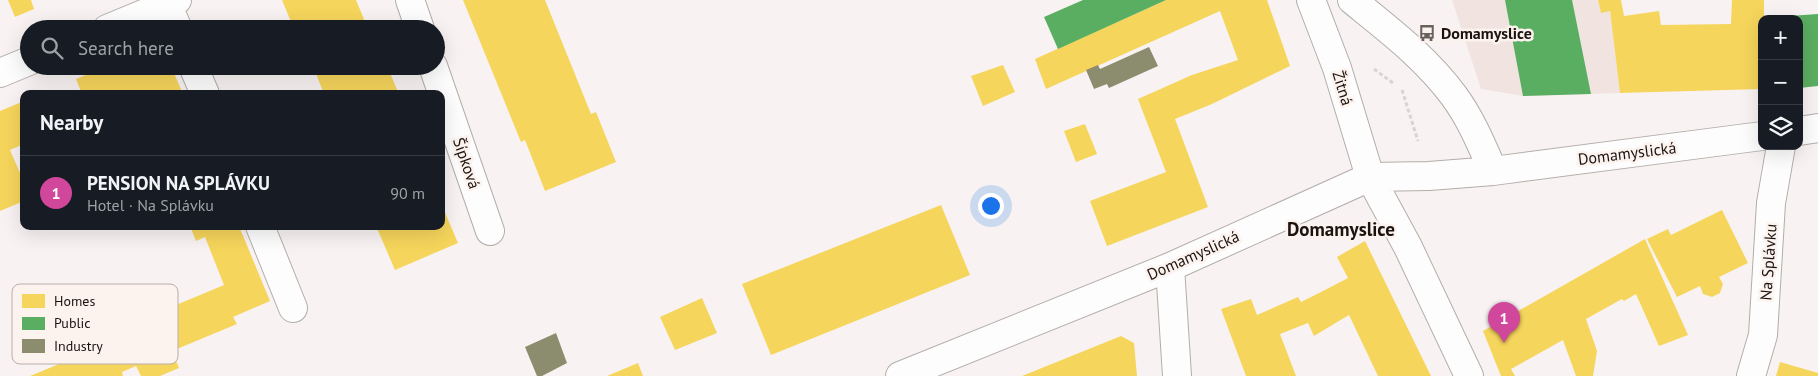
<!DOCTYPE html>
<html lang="en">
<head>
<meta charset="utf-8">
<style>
  :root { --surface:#171b24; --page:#20242c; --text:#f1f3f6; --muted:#9ea1a6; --line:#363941; --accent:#7c3aed }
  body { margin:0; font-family:"PT Sans",sans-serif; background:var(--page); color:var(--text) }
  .controls { position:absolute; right:15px; top:15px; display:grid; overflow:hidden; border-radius:10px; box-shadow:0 5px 20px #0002 }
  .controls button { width:45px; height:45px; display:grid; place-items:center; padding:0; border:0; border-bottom:1px solid var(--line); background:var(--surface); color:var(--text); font:25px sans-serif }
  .you { position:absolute; left:990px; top:205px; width:18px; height:18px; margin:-12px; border:4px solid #fff; border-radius:50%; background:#1a73e8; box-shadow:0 0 0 8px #1a73e833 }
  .badge { display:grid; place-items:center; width:32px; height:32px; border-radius:50%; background:var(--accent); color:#fff; font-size:16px; font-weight:700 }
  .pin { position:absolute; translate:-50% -41px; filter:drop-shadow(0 1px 2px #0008) }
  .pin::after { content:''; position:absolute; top:26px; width:18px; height:15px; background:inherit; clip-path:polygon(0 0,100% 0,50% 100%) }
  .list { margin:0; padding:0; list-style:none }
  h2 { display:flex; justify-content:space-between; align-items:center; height:65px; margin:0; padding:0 20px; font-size:21px }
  h2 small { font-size:16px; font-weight:400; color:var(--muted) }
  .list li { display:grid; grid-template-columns:32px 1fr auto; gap:15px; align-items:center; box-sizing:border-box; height:75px; padding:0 20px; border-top:1px solid var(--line) }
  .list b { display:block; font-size:19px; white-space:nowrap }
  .list p { margin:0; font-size:16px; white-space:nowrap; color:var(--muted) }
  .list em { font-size:16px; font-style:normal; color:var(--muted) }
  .icon { flex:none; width:28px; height:28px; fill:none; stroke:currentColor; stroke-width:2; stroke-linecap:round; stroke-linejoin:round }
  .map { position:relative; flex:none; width:1818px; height:376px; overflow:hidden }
  .search { position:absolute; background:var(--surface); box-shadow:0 5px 20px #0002; left:20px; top:20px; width:425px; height:55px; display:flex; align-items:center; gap:12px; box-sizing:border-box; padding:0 18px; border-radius:28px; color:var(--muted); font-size:19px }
  .panel { position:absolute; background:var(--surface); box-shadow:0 5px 20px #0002; left:20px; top:90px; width:425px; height:140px; border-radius:10px }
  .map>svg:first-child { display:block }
  .built { fill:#f1e3df }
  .homes { fill:#f6d55c }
  .public { fill:#5aae61 }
  .industry { fill:#8c8c6e }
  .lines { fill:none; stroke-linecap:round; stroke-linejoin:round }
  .minor-casing { stroke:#b3adaa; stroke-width:30 }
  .path { stroke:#d6d4d4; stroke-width:3; stroke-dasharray:4 2.5; stroke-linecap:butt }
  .minor { stroke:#fefdfd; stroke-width:28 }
  .labels { text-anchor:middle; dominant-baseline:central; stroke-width:5; stroke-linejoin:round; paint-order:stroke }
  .poi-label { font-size:16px; font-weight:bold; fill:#1b130f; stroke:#fcf2ee; text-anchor:start }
  .street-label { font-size:16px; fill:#1b130f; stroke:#fcf2ee }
  .quarter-label { font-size:19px; font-weight:bold; fill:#1b130f; stroke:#fcf2ee }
  .key { fill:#fcf2ee; stroke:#b8afab; stroke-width:1 }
  .key-label { font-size:14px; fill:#1b130f }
</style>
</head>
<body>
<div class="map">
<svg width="1818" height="376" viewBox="0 0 1818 376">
  <rect width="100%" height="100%" fill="#f8f3f2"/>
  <!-- built -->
  <path class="built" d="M1452,0h146l3,12 9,-1 10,82 -97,3 -42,-7z"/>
  <!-- homes -->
  <path class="homes" d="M8,0h23l3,9 -19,8z
    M282,0h74l10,24 3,-1 3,6h-78z
    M463,0h82l46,114 5,-2 20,50 -71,29 -20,-51 -4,2z
    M1166,0h101l23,66 -78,38 -37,15 33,88 -101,39 -17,-45 76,-29 -28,-73 54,-24 46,-15 -18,-49 -174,78 -11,-30z
    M1598,0h23l3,16 35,-5 2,14 70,-1 1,-24h32v19h-2v70l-142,4 -10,-82 -9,2z
    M1003,65l12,27 -32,14 -12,-30z
    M108,66h63l12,28h-101l-6,-15z
    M313,66h74l12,28h-75z
    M24,101v43l-14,6 14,32v19l-24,10v-100z
    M1085,124l12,30 -21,8 -12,-31z
    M441,203l17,40 -63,27 -19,-44h65z
    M941,205l29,70 -199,80 -29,-71z
    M1722,210l26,53 -29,14 4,7 -3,9 -8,4 -9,-3 -3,-8 -23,11 -30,-58 21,-10 3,6z
    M190,226h49l31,75 -37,16 4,7 -65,27 7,17 -19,8h-19l-5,-10 -14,6 1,4h-93l29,-12 -23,-56 42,-18 11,26 -10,4 10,25 68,-28v-4l67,-28 -19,-48 -9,4z
    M1645,239l43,96 -29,11 -23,-52 -12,7 -2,-2 -36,20 11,32 -4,25h-17l-13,-36 -52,29 4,7h-14l-18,-45z
    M1365,241l66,135h-53l-29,-61 -35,21 -6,-13 -28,11 16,42h-50l-25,-67 30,-10 6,16 41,-18 3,5 20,-10 27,-14 -11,-21z
    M702,298l15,35 -42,17 -15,-33z
    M1121,336l13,7 3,33h-115z
    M1780,362l38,11v3h-42z
    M638,363l5,13h-36z"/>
  <!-- public -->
  <path class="public" d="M1083,0h83l-108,49 -14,-32z
    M1505,0h67l19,94 -68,2z
    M1818,14v72l-19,2v-69h-26v-2z"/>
  <!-- industry -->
  <path class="industry" d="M1149,47l9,19 -49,22 -2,-4 -13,5 -8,-19 12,-5 2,4z
    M556,333l11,30 -25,13h-5l-12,-29z"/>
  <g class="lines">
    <!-- minor casing -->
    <g class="minor-casing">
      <path id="minor" d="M410,0l10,29
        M1311,0l26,68 33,109 38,70 61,129
        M1352,0c37,30 74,58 102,96 17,23 28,50 39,75
        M167,4l11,25
        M107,29l70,-29
        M193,66l12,28
        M433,66l57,165
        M0,73l29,-12
        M1799,131l19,-3
        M260,226l33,82
        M1170,267l7,109
        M900,376l270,-109 200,-90 59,-1 64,-5 269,-35
        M1751,376l12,-41 8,-132 10,-57"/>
    </g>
    <!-- path -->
    <path class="path" d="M1374,69l19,14
      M1402,90l16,51"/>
    <!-- minor -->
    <use href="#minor" class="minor"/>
  </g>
  <!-- icons -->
  <defs>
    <g id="bus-bare" transform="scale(1.35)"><path d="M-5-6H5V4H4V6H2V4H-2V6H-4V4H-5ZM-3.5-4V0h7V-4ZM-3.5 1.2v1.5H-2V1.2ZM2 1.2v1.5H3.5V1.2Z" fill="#68615e" stroke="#fcf2ee" stroke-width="2.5" paint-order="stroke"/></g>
  </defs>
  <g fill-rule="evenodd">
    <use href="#bus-bare" x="1427" y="33"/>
  </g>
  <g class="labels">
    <!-- poi labels -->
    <g class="poi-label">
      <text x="1441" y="33">Domamyslice</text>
    </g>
    <!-- street labels -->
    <g class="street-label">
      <text transform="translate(1343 88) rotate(73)">Žitná</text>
      <text transform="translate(1627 153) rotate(-7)">Domamyslická</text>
      <text transform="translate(467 163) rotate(71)">Šípková</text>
      <text transform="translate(1193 255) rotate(-24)">Domamyslická</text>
      <text transform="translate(1768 262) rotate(-86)">Na Splávku</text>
    </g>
    <!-- quarter labels -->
    <g class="quarter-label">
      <text x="1341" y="229">Domamyslice</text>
    </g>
  </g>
  <!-- legend -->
  <rect x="12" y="284" width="166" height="80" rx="8" class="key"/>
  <rect x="22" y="294" width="23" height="14" fill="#f6d55c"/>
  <rect x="22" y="317" width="23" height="13" fill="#5aae61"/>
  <rect x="22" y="339" width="23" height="14" fill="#8c8c6e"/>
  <g class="key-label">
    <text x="54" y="306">Homes</text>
    <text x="54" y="328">Public</text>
    <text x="54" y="351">Industry</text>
  </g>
</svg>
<div class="controls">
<button>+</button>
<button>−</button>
<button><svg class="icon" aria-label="layers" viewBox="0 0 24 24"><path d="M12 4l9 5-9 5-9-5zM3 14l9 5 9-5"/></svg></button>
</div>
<div class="you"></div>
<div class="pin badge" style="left:1504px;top:343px;background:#d1479c">1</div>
<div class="search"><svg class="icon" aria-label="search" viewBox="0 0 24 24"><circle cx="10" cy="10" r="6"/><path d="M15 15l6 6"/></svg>Search here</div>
<section class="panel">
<h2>Nearby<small></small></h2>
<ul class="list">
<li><span class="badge" style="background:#d1479c">1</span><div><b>PENSION NA SPLÁVKU</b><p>Hotel · Na Splávku</p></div><em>90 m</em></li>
</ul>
</section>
</div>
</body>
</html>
